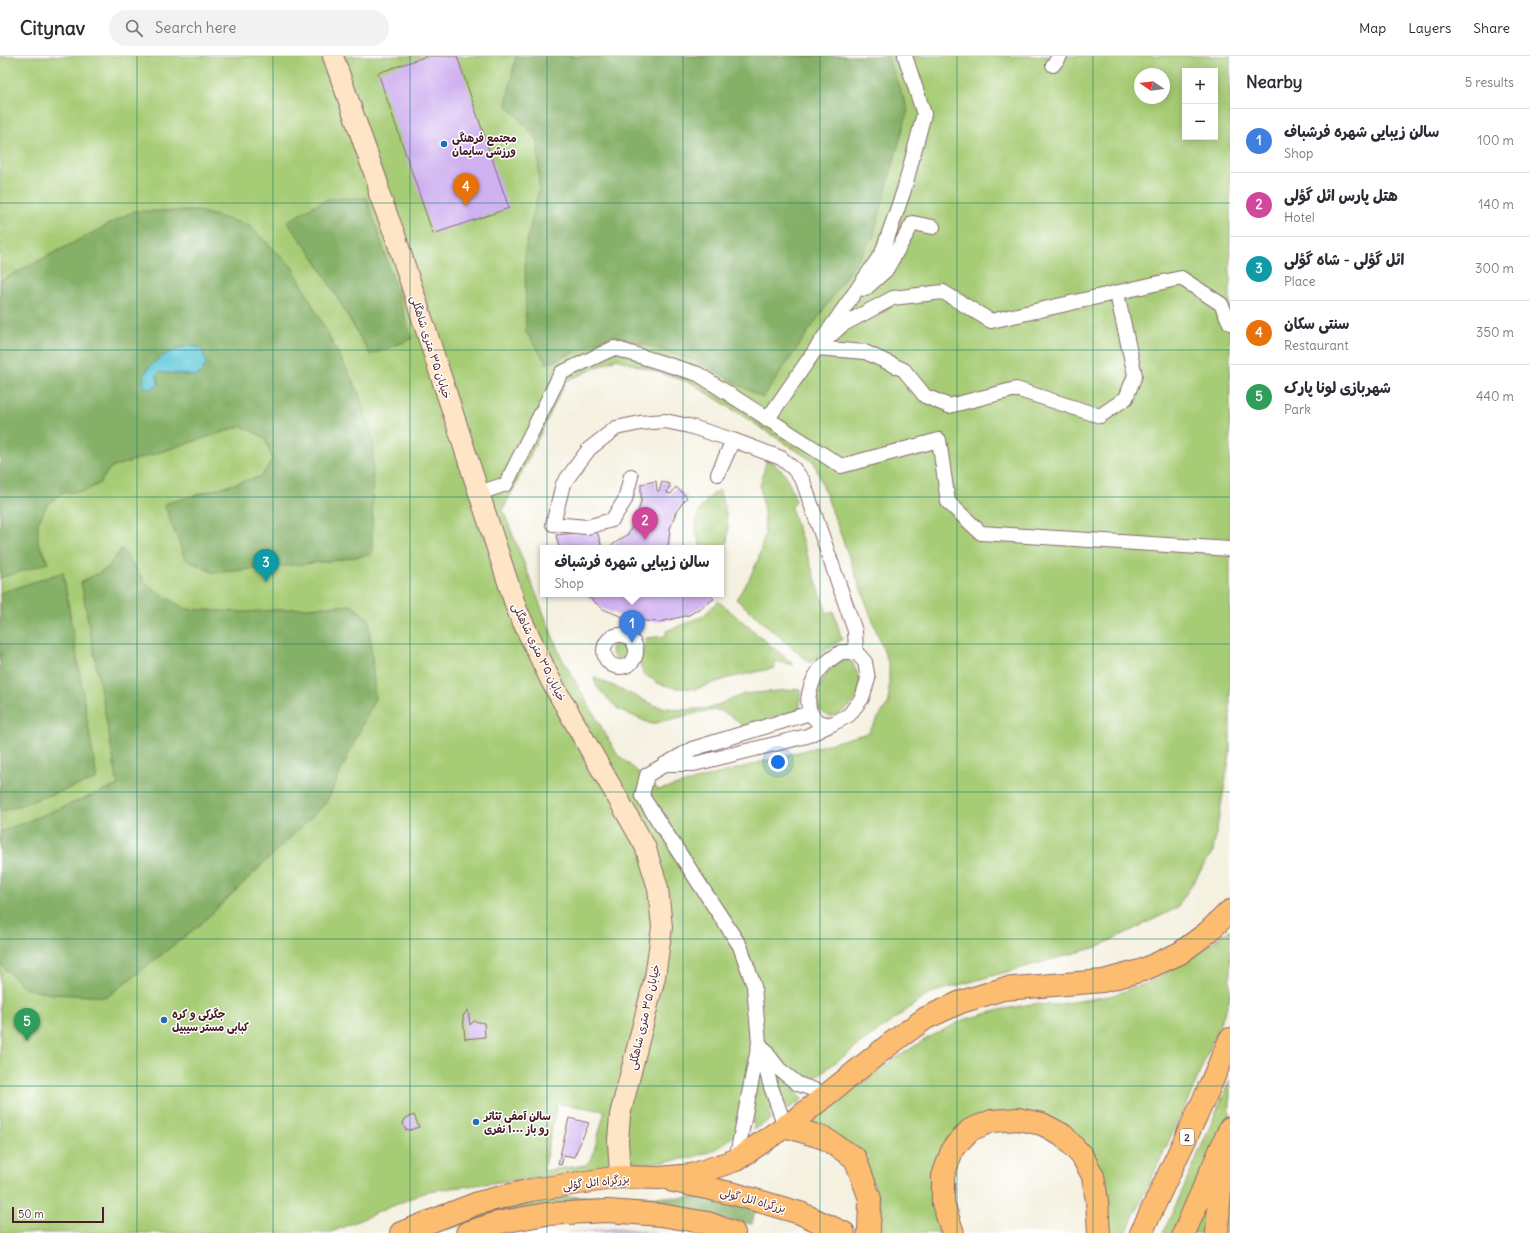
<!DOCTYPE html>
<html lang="en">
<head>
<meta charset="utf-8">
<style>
  :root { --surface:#fff; --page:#f2f2f3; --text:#2b2b33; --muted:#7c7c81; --line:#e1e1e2; --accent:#1f6fb2 }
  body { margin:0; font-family:Delius,"Playpen Sans Arabic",sans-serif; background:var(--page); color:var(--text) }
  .controls { position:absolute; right:12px; top:12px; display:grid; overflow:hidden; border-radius:0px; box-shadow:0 2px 10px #0003 }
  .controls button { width:36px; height:36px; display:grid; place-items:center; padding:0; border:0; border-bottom:1px solid var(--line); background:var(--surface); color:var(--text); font:20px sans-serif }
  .compass { position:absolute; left:1134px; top:12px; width:36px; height:36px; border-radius:50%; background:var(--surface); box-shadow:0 2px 10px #0003; rotate:283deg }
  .scale { position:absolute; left:12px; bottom:10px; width:92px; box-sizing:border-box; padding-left:4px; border:2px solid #4a1f2b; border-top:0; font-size:11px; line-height:14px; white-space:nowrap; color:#4a1f2b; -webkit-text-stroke:3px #fff; paint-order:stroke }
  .you { position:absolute; left:778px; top:706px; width:14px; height:14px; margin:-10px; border:3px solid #fff; border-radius:50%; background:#1a73e8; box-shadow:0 0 0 6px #1a73e833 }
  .badge { display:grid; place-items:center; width:26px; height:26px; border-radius:50%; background:var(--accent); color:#fff; font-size:13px; font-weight:700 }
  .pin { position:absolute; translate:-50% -33px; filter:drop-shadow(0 1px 2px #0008) }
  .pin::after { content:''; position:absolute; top:21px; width:14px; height:12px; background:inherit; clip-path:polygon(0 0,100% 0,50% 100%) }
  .popup { position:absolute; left:540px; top:489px; width:184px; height:52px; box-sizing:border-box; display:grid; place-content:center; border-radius:0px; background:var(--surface); filter:drop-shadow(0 1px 3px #0005); font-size:13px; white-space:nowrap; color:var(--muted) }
  .popup b { font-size:15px; color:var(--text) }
  .popup::after { content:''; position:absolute; left:50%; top:100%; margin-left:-8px; border:8px solid transparent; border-top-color:var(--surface) }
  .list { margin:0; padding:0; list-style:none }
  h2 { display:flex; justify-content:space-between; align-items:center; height:52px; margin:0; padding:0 16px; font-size:17px }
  h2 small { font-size:13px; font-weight:400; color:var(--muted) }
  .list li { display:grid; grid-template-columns:26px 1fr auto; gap:12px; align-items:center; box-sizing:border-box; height:64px; padding:0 16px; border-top:1px solid var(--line) }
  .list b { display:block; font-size:15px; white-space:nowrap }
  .list p { margin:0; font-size:13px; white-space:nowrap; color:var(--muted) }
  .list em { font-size:13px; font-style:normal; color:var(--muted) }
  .icon { flex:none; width:22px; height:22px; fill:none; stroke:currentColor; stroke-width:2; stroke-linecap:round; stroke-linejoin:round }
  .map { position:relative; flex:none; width:1230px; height:1177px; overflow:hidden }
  header { display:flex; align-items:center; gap:24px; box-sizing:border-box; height:56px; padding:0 20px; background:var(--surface); border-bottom:1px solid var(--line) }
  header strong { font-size:19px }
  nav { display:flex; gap:22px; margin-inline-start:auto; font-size:14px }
  .search { width:280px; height:36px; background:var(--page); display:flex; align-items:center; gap:10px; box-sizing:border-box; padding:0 14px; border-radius:22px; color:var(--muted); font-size:15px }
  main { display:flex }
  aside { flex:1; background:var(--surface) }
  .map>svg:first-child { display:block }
  .industrial { fill:#cbbfd5 }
  .green { fill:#a7cc76; stroke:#787650; fill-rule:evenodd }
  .forest { fill:#85b067; stroke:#686849; fill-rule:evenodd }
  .water { fill:#5ec9d8; stroke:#547482 }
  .building { fill:#cfb0f0 }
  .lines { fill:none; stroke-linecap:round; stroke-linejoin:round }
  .street-casing { stroke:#86686b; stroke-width:16 }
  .secondary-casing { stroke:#86686b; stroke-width:22 }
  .highway-casing { stroke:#86686b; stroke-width:24 }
  .street { stroke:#fff; stroke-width:14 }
  .secondary { stroke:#fee5c5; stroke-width:20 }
  .highway { stroke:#fcbd6f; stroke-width:22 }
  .grid { fill:none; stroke:#0f766e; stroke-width:1; stroke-opacity:0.55 }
  .poi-dot { fill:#1f6fb2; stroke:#fff; stroke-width:1.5 }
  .labels { text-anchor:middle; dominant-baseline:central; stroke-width:3; stroke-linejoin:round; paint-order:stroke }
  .shield { fill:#fff; stroke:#80626b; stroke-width:1 }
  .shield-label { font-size:10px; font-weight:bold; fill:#4a1f2b }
  .poi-label { font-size:11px; font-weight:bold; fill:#4a1f2b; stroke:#fff; text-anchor:start }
  .street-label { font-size:11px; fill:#4a1f2b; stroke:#fff }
</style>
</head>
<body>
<header>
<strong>Citynav</strong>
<div class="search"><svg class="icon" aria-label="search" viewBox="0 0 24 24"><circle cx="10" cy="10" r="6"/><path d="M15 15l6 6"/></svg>Search here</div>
<nav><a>Map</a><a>Layers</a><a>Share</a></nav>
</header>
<main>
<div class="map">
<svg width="1230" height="1177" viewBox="0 0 1230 1177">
  <rect width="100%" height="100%" fill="#fff"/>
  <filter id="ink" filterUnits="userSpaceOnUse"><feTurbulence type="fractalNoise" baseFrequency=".025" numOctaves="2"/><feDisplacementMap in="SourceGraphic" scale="8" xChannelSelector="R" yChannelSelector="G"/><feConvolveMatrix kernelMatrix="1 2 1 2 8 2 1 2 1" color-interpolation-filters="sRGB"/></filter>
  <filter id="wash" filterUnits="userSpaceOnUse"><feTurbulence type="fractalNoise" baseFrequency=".012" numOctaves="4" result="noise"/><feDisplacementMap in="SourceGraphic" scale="16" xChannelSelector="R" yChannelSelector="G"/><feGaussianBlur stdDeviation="0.9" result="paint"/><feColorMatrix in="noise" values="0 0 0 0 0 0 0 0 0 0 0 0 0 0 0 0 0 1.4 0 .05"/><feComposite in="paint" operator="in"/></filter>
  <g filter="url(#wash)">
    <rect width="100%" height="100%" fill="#f5f1e1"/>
    <!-- industrial -->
    <path class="industrial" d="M620,1171l40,6h-95z"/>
    <!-- green -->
    <path class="green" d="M0,0h1230v698l-17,97 -36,57 -80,39 -167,46 -135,99 8,7 -15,10 -4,-9 -15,11 2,8 -18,11 1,-9 -35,26 -7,4 -22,7 -262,33 -99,42h-329zM1185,15h30v66h-30zM1140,18h24v24h-24zM616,303l76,24 122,79 75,203v37l-21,31 -209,57 -42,-36 -57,-99 -57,-145 63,-129zM557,1047l48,8 -13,47 -6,7 -43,6z
      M767,402l19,17 10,26 -5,7 36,105 6,-2 9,28 -32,24 -74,-64 12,-18 10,-21 7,-27 -1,-23 -4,-24z
      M719,434c10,29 13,44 2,74v-16h-19c-13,-24 -4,-44 17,-58z
      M718,545l76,64 -19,-4v7l-47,10 -32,11 -21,-1 -18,-5 -14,-10 -3,-10 6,-25 20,-2v-5l36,-14z
      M611 594a9 9 0 1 1 18 0a9 9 0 1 1-18 0Z
      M844,604l8,2c5,9 11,22 6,33 -3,8 -20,23 -29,21 -5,-1 -9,-5 -12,-9 2,-22 5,-36 27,-47z
      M594,621l62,29 25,4 29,-2 34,-14 56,-5v21l-58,16 -9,-9 -14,-7 -18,2 -50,12 -33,-15 -22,-23z
      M1230,873v70l-37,90 -67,144h-19l-46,-109 -101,4 -18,105h-59l-5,-36 -13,-36 -60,-35 83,-63 38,-24 37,-19 41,-11 28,-5 22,1 56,-9 37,-13 39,-21z
      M1230,1024v153h-67l21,-46z"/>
    <!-- forest -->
    <path class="forest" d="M516,0h371l21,54 -35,127 -110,161 -66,-37 -84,-26 -66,29 -21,-32 -1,-83 14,-60 -1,-48 -32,-37z
      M367,142l45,141 -42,16 -55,-96 -28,-37 26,-16 15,-7z
      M134,155h64l51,14 44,43 65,123 15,50 -1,113 -39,7 -119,12 -29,-14 -21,-55 98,-28 10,-17 -7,-21 -23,-12 -132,42 -10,15 -15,8 -23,2 -15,12 -9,18v18l10,22 -48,15v-297zM186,290l10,30 -37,-4 -3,3 2,5v5l-4,4 -6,-21 28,-20z
      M122,493l26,37 37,23 59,3 107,-7 18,14 6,79 -49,105 -124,120 -95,74 -56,-3 -25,-5 -26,-25v-132l118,-47 -37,-203 25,-13z
      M63,516l34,207 -97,33v-219z
      M610,1139l115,4 31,10 -4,15 -141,-22 -131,17 -44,14h-20l28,-10 101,-26z"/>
    <!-- water -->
    <path class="water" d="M193,289l9,4 4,14 -4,9 -6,4 -37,-4 -3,3 2,5v5c-5,5 -8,5 -14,2 -7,-22 31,-40 49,-42z"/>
    <g id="blocks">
      <!-- building -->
      <path class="building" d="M427,0h30l52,152 -76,26 -55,-161z
        M656,425l1,10h2l3,-9 8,2 -3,9 4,1 5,-7 11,10 -11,15 -6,17 -2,19h-60l20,-14 8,-15 5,-17v-18z
        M597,475l5,17h-43l-3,-13z
        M585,538h125l4,5 -25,16 -29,7 -30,-2 -27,-11z
        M468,954l2,15 4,-4 10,2 1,14 -20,2 -2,-23z
        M414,1059l5,12 -9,3 -5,-1 -2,-6 3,-5z
        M569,1062l20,5 -15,34 -10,-2 -3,10 -3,-1z"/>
    </g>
  </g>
  <g filter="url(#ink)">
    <use href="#blocks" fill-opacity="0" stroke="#86686b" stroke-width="1"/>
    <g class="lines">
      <!-- street casing -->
      <g class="street-casing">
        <path id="street" d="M1053,9l7,-9
          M865,233l21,-19 27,-47 20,4
          M817,292l25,-23 51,-27 50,-6 48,29 190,-43 40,26 9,19
          M817,292l48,4 39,18 21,26 24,10 67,-17 84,27 26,-18 9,-23 -18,-81
          M767,364l115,-167 22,-63 20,-76 -19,-58
          M718,418l15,-34
          M631,420l-6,24 -13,20 -25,7 -34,-3 10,-40 26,-35 27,-21 24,-5 25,-2 24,5 44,14 48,18 13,11 9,12 52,150 1,21
          M479,437l27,-9 55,-111 53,-25 84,26 143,92 98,-26 9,62 33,31 249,16
          M604 595a16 16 0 1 1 32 0a16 16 0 1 1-32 0Z
          M841,596h15l9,10 3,17 -6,19 -13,17 -17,9c-5,0 -12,-1 -15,-3 -17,-14 -6,-43 7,-56 5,-5 11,-9 17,-13z
          M665,708h29l113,-28 25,-12
          M785,1070l-14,-39 -12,-44 -5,-57 -14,-40 -98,-150 5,-21 45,-26 118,-36
          M736,1104l23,-117 20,26 19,15 28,10"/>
      </g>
      <!-- secondary casing -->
      <g class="secondary-casing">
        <path id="secondary" d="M333,0l45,128 1,10 16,41 122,375 34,71 94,165 13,42 4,39 -7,50 -35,138 -2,26 2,36"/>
      </g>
      <!-- highway casing -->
      <g class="highway-casing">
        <path id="highway" d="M785,1070l39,12 31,20 15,41 -1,34
          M673,1125l62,13 65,19 44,20
          M401,1177l77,-30 53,-13 89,-13 39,1 33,-3 44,-15 63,-43 91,-73 36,-26 35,-16 42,-13 100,-8 40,-11 37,-17 27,-20 23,-22
          M467,1177l30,-10 49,-9 62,-3 53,4 47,8 26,10
          M953,1177l-10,-30v-27l10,-28 17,-18 22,-9 26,-2 24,5 21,11 19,21 11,20 4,25 2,32
          M1141,1177l65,-138 24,-56
          M1184,1177l46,-105
          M1217,1177l5,-73"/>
      </g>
      <!-- street -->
      <use href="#street" class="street"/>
      <!-- secondary -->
      <use href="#secondary" class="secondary"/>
      <!-- highway -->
      <use href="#highway" class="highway"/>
    </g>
  </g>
  <!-- grid -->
  <path class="grid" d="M137,0v1177M273,0v1177M410,0v1177M547,0v1177M683,0v1177M820,0v1177M957,0v1177M1093,0v1177M0,147h1230M0,294h1230M0,441h1230M0,588h1230M0,736h1230M0,883h1230M0,1030h1230"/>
  <!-- markers -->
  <g class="poi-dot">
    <circle cx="444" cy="88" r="4"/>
    <circle cx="164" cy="964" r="4"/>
    <circle cx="476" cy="1066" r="4"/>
  </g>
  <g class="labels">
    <!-- shield labels -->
    <rect class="shield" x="1180" y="1073" width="14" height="16" rx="3"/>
    <g class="shield-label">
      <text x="1187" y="1081">2</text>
    </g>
    <!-- poi labels -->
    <g class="poi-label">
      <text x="452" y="82">مجتمع فرهنگی<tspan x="452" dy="13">ورزشی سایمان</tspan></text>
      <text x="172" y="958">جگرکی و کره<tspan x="172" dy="13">کبابی مستر سیبیل</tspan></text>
      <text x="484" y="1060">سالن آمفی تئاتر<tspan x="484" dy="13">رو باز ۱۰۰۰ نفری</tspan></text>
    </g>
    <!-- street labels -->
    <g class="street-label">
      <text transform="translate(431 291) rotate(72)">خیابان ۳۵ متری شاهگلی</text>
      <text transform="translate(539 596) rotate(64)">خیابان ۳۵ متری شاهگلی</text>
      <text transform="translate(644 961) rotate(-77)">خیابان ۳۵ متری شاهگلی</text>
      <text transform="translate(596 1126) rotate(-6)">بزرگراه ائل گؤلی</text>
      <text transform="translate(753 1144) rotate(15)">بزرگراه ائل گولی</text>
    </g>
  </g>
</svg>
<div class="controls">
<button>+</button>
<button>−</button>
</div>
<svg class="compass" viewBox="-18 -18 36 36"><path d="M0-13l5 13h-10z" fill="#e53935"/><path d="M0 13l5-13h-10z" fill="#7c7c81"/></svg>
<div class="scale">50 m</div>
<div class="you"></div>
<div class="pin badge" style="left:632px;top:587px;background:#3f7fe0">1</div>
<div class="popup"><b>سالن زیبایی شهره فرشباف</b>Shop</div>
<div class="pin badge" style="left:645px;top:484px;background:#d1479c">2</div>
<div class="pin badge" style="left:266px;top:526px;background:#0f9aa8">3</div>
<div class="pin badge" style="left:466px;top:150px;background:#e8710a">4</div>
<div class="pin badge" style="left:27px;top:985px;background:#2e9e5b">5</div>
</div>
<aside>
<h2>Nearby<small>5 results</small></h2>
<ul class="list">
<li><span class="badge" style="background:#3f7fe0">1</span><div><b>سالن زیبایی شهره فرشباف</b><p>Shop</p></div><em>100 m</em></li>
<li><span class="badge" style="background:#d1479c">2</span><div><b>هتل پارس ائل گؤلی</b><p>Hotel</p></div><em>140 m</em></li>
<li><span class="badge" style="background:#0f9aa8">3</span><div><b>ائل گؤلی - شاه گؤلی</b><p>Place</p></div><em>300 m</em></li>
<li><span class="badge" style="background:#e8710a">4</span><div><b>سنتی سکان</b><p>Restaurant</p></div><em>350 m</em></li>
<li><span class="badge" style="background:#2e9e5b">5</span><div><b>شهربازی لونا پارک</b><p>Park</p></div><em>440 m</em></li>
</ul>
</aside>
</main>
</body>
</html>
